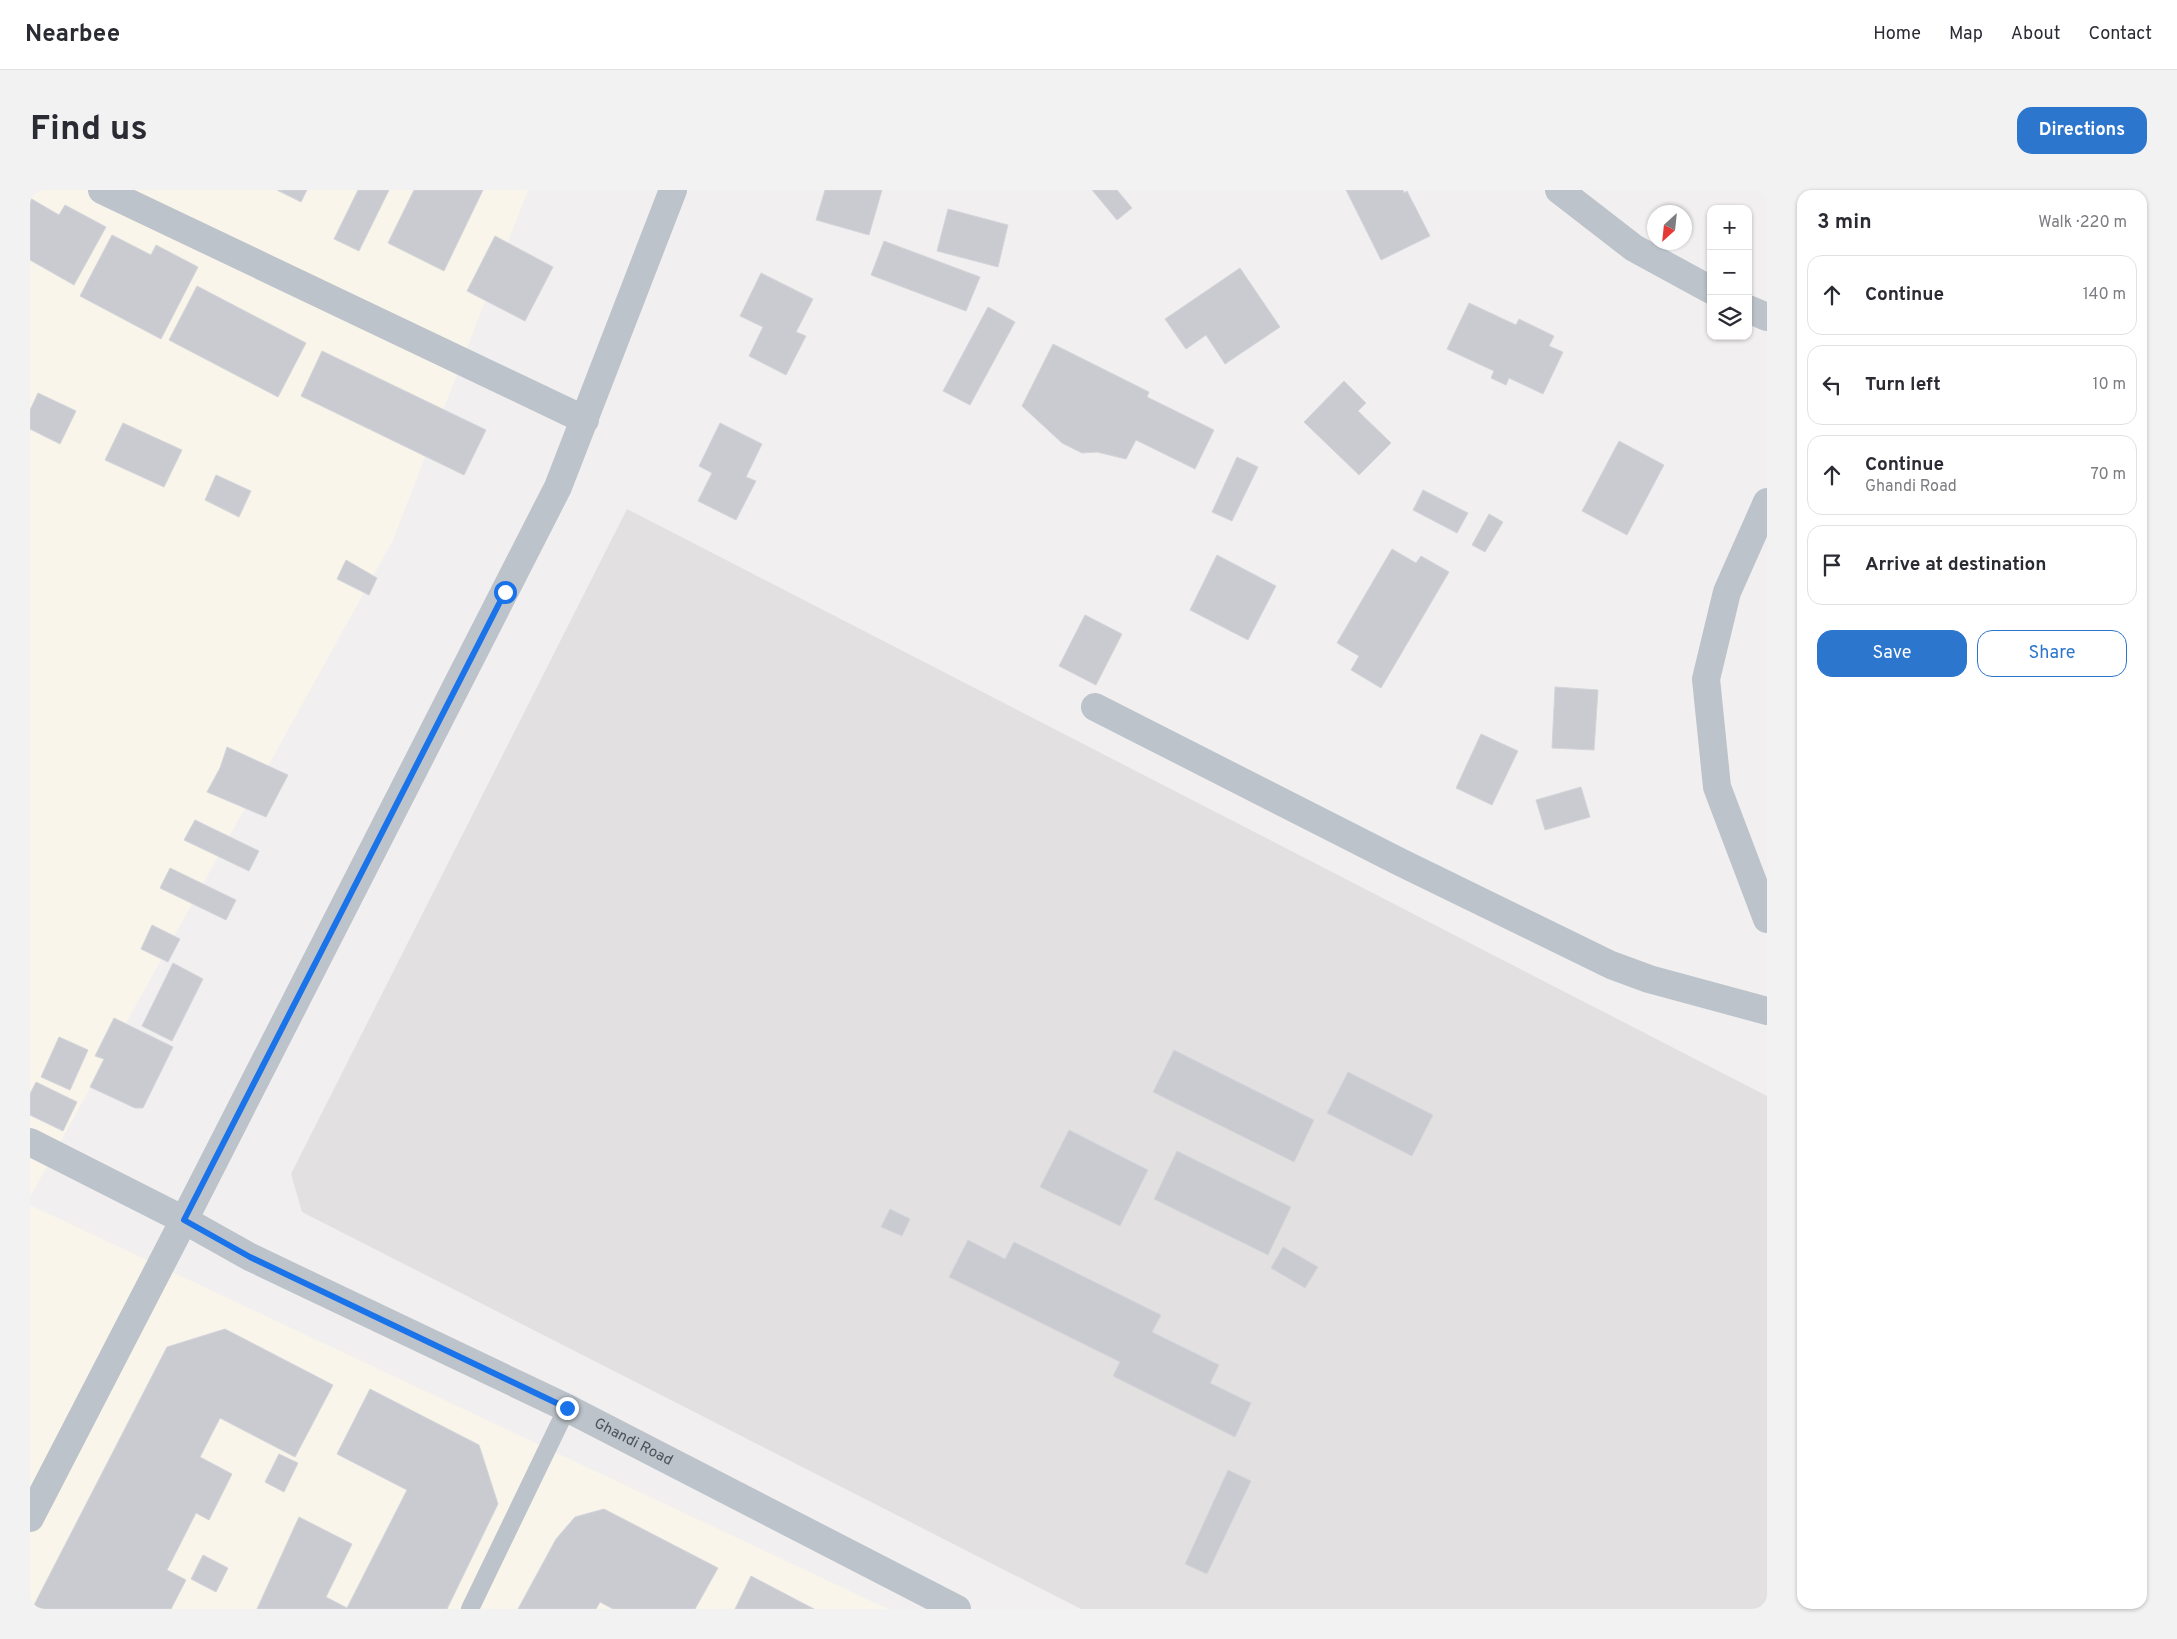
<!DOCTYPE html>
<html lang="en">
<head>
<meta charset="utf-8">
<style>
  :root { --surface:#fff; --page:#f2f2f3; --text:#2b2b33; --muted:#7c7c81; --line:#e1e1e2; --accent:#2d76cd }
  body { margin:0; font-family:Overpass,sans-serif; background:var(--page); color:var(--text) }
  .controls { position:absolute; right:15px; top:15px; display:grid; overflow:hidden; border-radius:10px; box-shadow:0 1px 4px #0004 }
  .controls button { width:45px; height:45px; display:grid; place-items:center; padding:0; border:0; border-bottom:1px solid var(--line); background:var(--surface); color:var(--text); font:25px sans-serif }
  .compass { position:absolute; left:1617px; top:15px; width:45px; height:45px; border-radius:50%; background:var(--surface); box-shadow:0 1px 4px #0004; rotate:207deg }
  .stop { position:absolute; width:15px; height:15px; margin:-11px; border:4px solid #1a73e8; border-radius:50%; background:#fff }
  .stop.end { background:#1a73e8; border-color:#fff; box-shadow:0 1px 5px #0008 }
  .list { margin:0; padding:0; list-style:none }
  h2 { display:flex; justify-content:space-between; align-items:center; height:65px; margin:0; padding:0 20px; font-size:21px }
  h2 small { font-size:16px; font-weight:400; color:var(--muted) }
  .list li { display:grid; grid-template-columns:32px 1fr auto; gap:15px; align-items:center; box-sizing:border-box; height:80px; margin:0 10px 10px; padding:0 10px; border:1px solid var(--line); border-radius:15px }
  .list b { display:block; font-size:19px; white-space:nowrap }
  .list p { margin:0; font-size:16px; white-space:nowrap; color:var(--muted) }
  .list em { font-size:16px; font-style:normal; color:var(--muted) }
  .actions { display:flex; gap:10px; padding:15px 20px }
  .actions a { flex:1; padding:11px 0; border:1px solid var(--accent); border-radius:15px; text-align:center; font-size:18px; color:var(--accent) }
  .actions .main { background:var(--accent); color:#fff }
  .icon { flex:none; width:28px; height:28px; fill:none; stroke:currentColor; stroke-width:2; stroke-linecap:round; stroke-linejoin:round }
  .map { position:relative; flex:none; width:1737px; height:1419px; overflow:hidden; border-radius:15px }
  header { display:flex; align-items:center; gap:30px; box-sizing:border-box; height:70px; padding:0 25px; background:var(--surface); border-bottom:1px solid var(--line) }
  header strong { font-size:24px }
  nav { display:flex; gap:28px; margin-inline-start:auto; font-size:18px }
  .intro { display:flex; align-items:center; justify-content:space-between; box-sizing:border-box; height:120px; padding:0 30px }
  h1 { margin:0; font-size:35px }
  .button { padding:12px 22px; border-radius:15px; background:var(--accent); color:#fff; font-size:18px; font-weight:700 }
  main { display:flex; gap:30px; padding:0 30px }
  aside { flex:1; background:var(--surface); border-radius:15px; box-shadow:0 1px 4px #0004 }
  .map>svg:first-child { display:block }
  .commercial { fill:#faf5ea }
  .education { fill:#e2e0e0 }
  .building { fill:#c9cbd1; stroke:#d3d5da }
  .lines { fill:none; stroke-linecap:round; stroke-linejoin:round }
  .service { stroke:#bcc3ca; stroke-width:18 }
  .minor { stroke:#bcc3ca; stroke-width:28 }
  .route { stroke:#1a73e8; stroke-width:6 }
  .labels { text-anchor:middle; dominant-baseline:central; stroke-width:4; stroke-linejoin:round; paint-order:stroke }
  .street-label { font-size:15px; fill:#49525a; stroke:#fff }
</style>
</head>
<body>
<header>
<strong>Nearbee</strong>
<nav><a>Home</a><a>Map</a><a>About</a><a>Contact</a></nav>
</header>
<div class="intro"><h1>Find us</h1><a class="button">Directions</a></div>
<main>
<div class="map">
<svg width="1737" height="1419" viewBox="0 0 1737 1419">
  <rect width="100%" height="100%" fill="#f1efef"/>
  <!-- commercial -->
  <path class="commercial" d="M0,0h498l-135,350 -363,657z
    M0,1015l858,404h-858z"/>
  <!-- education -->
  <path class="education" d="M597,319l1140,587v513h-686l-779,-397 -11,-38z"/>
  <!-- building -->
  <path class="building" d="M247,0h30l-6,12z
    M328,0h31l-30,61 -25,-12z
    M384,0h69l-39,81 -56,-28z
    M795,0h57l-13,45 -53,-15z
    M1062,0h25l15,18 -15,12z
    M1316,0h57l1,3 3,-2 23,45 -49,24z
    M0,8l29,17 6,-10 41,22 -32,58 -44,-25z
    M918,19l60,16 -10,42 -61,-16z
    M82,45l39,20 5,-10 42,22 -37,72 -81,-43z
    M465,46l58,31 -28,54 -58,-30z
    M854,51l96,36 -14,34 -95,-36z
    M1210,78l40,59 -55,37 -19,-29 -20,14 -21,-30z
    M731,83l52,26 -17,33 10,4 -20,39 -37,-19 14,-29 -23,-11z
    M167,96l109,57 -28,54 -109,-57z
    M1439,113l47,22 3,-6 35,17 -5,10 14,6 -20,42 -34,-16 -3,7 -15,-7 3,-7 -47,-22z
    M958,117l27,15 -45,83 -27,-14z
    M1023,154l96,48 -2,5 67,33 -19,39 -59,-29 -10,19 -29,-7 -15,1 -20,-10 -40,-37z
    M292,161l164,79 -22,45 -163,-79z
    M1314,191l22,22 -8,8 33,32 -32,32 -55,-53z
    M8,203l38,18 -16,33 -30,-15v-19z
    M93,233l59,27 -18,37 -59,-27z
    M690,233l42,21 -16,33 10,4 -20,39 -38,-19 14,-28 -13,-7z
    M1589,251l45,24 -37,70 -45,-24z
    M1207,267l21,10 -26,54 -20,-9z
    M186,285l35,16 -12,26 -34,-17z
    M1393,300l45,23 -11,20 -44,-23z
    M1459,324l14,8 -18,30 -13,-7z
    M1362,359l24,14 5,-7 28,16 -68,116 -30,-18 8,-14 -22,-13z
    M1187,365l59,31 -28,54 -58,-30z
    M316,370l31,18 -8,17 -32,-16z
    M1055,425l37,19 -26,51 -37,-19z
    M1525,497l43,3 -4,60 -42,-2z
    M1451,544l37,17 -26,54 -36,-17z
    M197,557l61,28 -22,42 -59,-25 13,-24z
    M1551,597l9,30 -45,13 -9,-30z
    M165,630l64,31 -10,20 -65,-31z
    M140,678l66,32 -10,20 -66,-32z
    M122,735l28,14 -12,23 -27,-13z
    M143,773l30,16 -31,62 -30,-15z
    M84,828l59,29 -30,61h-8l-45,-21 14,-28 -9,-3z
    M29,847l29,13 -18,40 -29,-13z
    M1144,860l140,70 -20,42 -141,-70z
    M1318,882l85,43 -21,41 -85,-43z
    M6,892l41,20 -14,29 -33,-16v-21z
    M1039,940l79,40 -28,56 -80,-39z
    M1147,961l114,56 -23,48 -114,-56z
    M860,1019l20,10 -8,17 -21,-9z
    M938,1050l37,19 9,-17 147,73 -9,17 67,33 -9,18 41,20 -16,34 -122,-61 7,-14 -171,-85z
    M1253,1057l35,20 -13,21 -34,-20z
    M195,1139l108,56 -38,72 -75,-39 -20,39 32,17 -23,46 -13,-7 -29,57 19,10 -15,29h-139l135,-262z
    M340,1199l109,56 19,59 -51,105h-190l42,-92 53,27 -26,53 21,11 60,-118 -70,-36z
    M249,1264l19,9 -14,29 -19,-10z
    M1198,1280l23,11 -44,93 -22,-10z
    M574,1319l114,59 -23,41h-82l-13,-7 -4,7h-78l38,-70 19,-22z
    M173,1365l25,13 -12,24 -25,-13z
    M721,1386l63,33h-79z"/>
  <g class="lines">
    <!-- service -->
    <path class="service" d="M440,1419l97,-201"/>
    <!-- minor -->
    <g class="minor">
      <path d="M72,0l483,230"/>
      <path d="M1529,0l75,58 77,42"/>
      <path d="M1718,119l19,8"/>
      <path d="M1737,312l-40,90 -21,87 11,108 50,132"/>
      <path d="M1065,517l305,155 211,103 38,14 118,32"/>
      <path id="s1" d="M0,952l154,78 66,37 317,151 390,201"/>
      <path d="M0,1328l154,-298 374,-733 115,-297"/>
    </g>
  </g>
  <g class="lines">
    <!-- route -->
    <path class="route" d="M475,402l-321,628 66,37 317,151"/>
  </g>
  <g class="labels">
    <!-- street labels -->
    <g class="street-label">
      <text stroke="none"><textPath href="#s1" startOffset="674">Ghandi Road</textPath></text>
    </g>
  </g>
</svg>
<div class="controls">
<button>+</button>
<button>−</button>
<button><svg class="icon" aria-label="layers" viewBox="0 0 24 24"><path d="M12 4l9 5-9 5-9-5zM3 14l9 5 9-5"/></svg></button>
</div>
<svg class="compass" viewBox="-18 -18 36 36"><path d="M0-13l5 13h-10z" fill="#e53935"/><path d="M0 13l5-13h-10z" fill="#7c7c81"/></svg>
<div class="stop" style="left:475px;top:402px"></div>
<div class="stop end" style="left:537px;top:1218px"></div>
</div>
<aside>
<h2>3 min<small>Walk · 220 m</small></h2>
<ul class="list">
<li><svg class="icon" aria-label="ahead" viewBox="0 0 24 24"><path d="M12 20V5M6 11l6-6 6 6"/></svg><div><b>Continue</b></div><em>140 m</em></li>
<li><svg class="icon" aria-label="left" viewBox="0 0 24 24"><path d="M17 20v-9H6M10 6l-5 5 5 5"/></svg><div><b>Turn left</b></div><em>10 m</em></li>
<li><svg class="icon" aria-label="ahead" viewBox="0 0 24 24"><path d="M12 20V5M6 11l6-6 6 6"/></svg><div><b>Continue</b><p>Ghandi Road</p></div><em>70 m</em></li>
<li><svg class="icon" aria-label="arrive" viewBox="0 0 24 24"><path d="M6 21V4h12l-3 4 3 4H6"/></svg><div><b>Arrive at destination</b></div></li>
</ul>
<div class="actions"><a class="main">Save</a><a>Share</a></div>
</aside>
</main>
</body>
</html>
